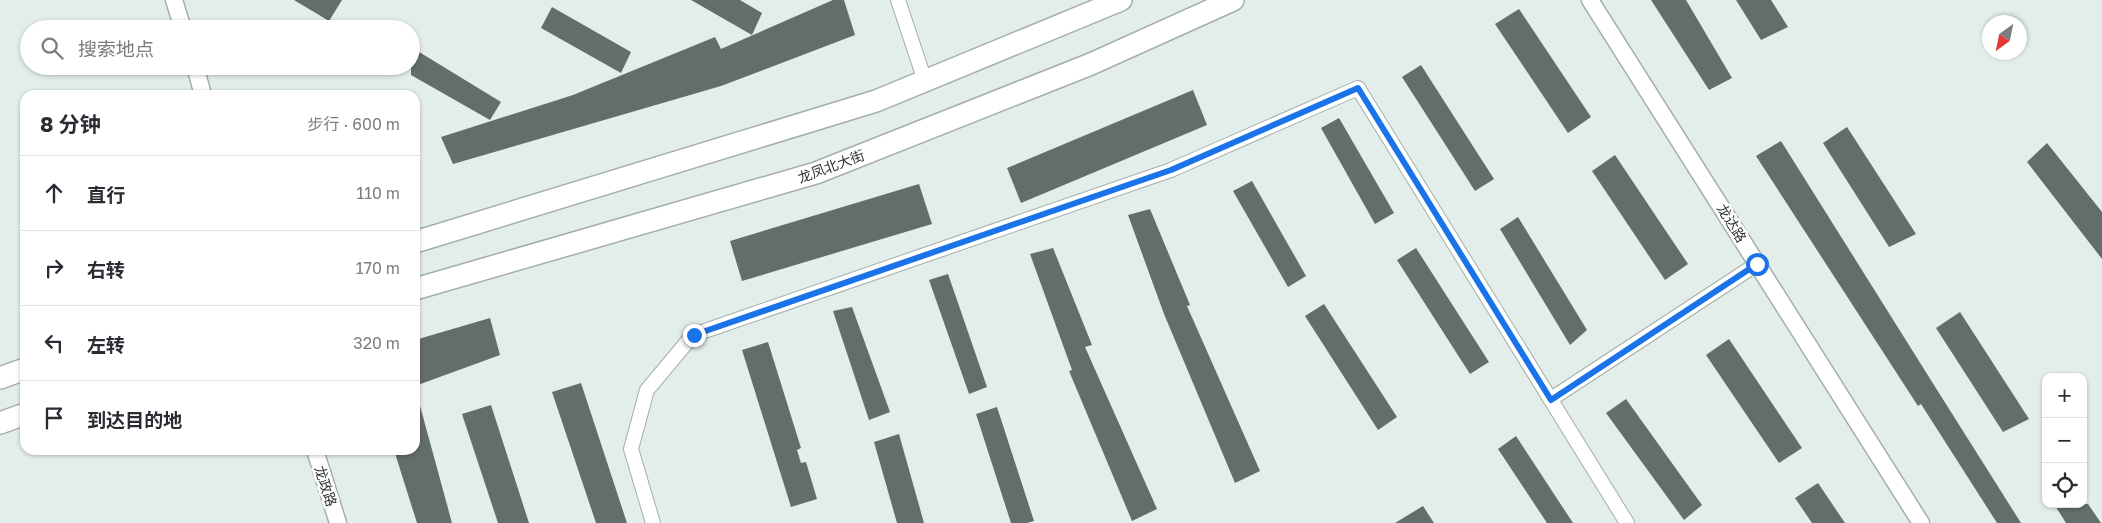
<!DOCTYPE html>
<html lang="zh">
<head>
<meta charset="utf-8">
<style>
  :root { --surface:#fff; --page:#f7f7f7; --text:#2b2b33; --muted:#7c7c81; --line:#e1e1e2 }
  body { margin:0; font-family:"Golos Text","Noto Sans SC",sans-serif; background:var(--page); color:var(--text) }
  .controls { position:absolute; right:15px; bottom:15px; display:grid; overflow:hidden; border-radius:10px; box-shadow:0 1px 4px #0004 }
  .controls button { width:45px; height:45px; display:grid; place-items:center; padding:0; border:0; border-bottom:1px solid var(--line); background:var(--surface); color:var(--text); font:25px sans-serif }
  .compass { position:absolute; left:1982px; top:15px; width:45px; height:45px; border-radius:50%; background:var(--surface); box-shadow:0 1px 4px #0004; rotate:213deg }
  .stop { position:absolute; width:15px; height:15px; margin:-11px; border:4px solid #1a73e8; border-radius:50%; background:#fff }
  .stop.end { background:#1a73e8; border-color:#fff; box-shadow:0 1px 5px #0008 }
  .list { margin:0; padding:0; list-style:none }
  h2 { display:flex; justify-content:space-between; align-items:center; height:65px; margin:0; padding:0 20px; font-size:21px }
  h2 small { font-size:16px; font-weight:400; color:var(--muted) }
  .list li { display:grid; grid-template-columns:32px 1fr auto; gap:15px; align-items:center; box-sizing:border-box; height:75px; padding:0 20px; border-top:1px solid var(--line) }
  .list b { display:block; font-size:19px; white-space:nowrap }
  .list em { font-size:16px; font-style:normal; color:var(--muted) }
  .icon { flex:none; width:28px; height:28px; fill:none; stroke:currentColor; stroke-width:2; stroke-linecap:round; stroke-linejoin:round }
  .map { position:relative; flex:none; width:2102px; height:523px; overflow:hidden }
  .search { position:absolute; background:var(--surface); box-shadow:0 1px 4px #0004; left:20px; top:20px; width:400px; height:55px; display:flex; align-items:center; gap:12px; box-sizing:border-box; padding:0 18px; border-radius:28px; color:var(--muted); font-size:19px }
  .panel { position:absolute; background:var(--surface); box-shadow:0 1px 4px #0004; left:20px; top:90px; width:400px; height:365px; border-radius:15px }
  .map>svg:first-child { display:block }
  .building { fill:#636d69 }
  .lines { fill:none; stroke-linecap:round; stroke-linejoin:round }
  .minor-casing { stroke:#a4aeab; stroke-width:16 }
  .tertiary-casing { stroke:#a4aeab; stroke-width:19 }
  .primary-casing { stroke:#a4aeab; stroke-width:24 }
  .minor { stroke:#fff; stroke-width:14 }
  .tertiary { stroke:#fff; stroke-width:16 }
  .primary { stroke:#fff; stroke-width:21 }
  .route { stroke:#1a73e8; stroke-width:6 }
  .labels { text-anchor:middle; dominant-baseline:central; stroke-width:5; stroke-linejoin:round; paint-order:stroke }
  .street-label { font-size:14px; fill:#303433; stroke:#fff }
</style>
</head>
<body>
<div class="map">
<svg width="2102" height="523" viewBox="0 0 2102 523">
  <rect width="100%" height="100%" fill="#e3eeea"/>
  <!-- building -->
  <path class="building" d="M294,0h48l-13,21z
    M691,0h49l22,13 -10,22z
    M833,0h11l11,35 -134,51 -268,78 -12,-27 132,-42 142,-58 6,12z
    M1651,0h35l46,78 -23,12z
    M1736,0h35l17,27 -27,13z
    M552,7l79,45 -10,21 -80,-45z
    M1519,9l72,108 -23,16 -73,-109z
    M411,47l90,55 -11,18 -79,-45z
    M1421,65l73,114 -19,12 -73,-114z
    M1193,90l14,35 -186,78 -14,-35z
    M1339,118l55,95 -19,11 -54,-96z
    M1847,127l69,107 -27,13 -66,-104z
    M1781,141l158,252 82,130h-24l-76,-119 -3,2 -162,-250z
    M2047,143l55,69v47l-75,-97z
    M1615,155l73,109 -23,16 -73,-109z
    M1252,181l54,95 -18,11 -55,-96z
    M919,184l13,40 -190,57 -12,-40z
    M1150,209l40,96 -3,1 73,165 -25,12 -71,-169 -36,-99z
    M1518,217l69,113 -17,15 -70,-116z
    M1053,248l39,97 -7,2 72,162 -25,12 -63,-150 3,-1 -42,-116z
    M1416,248l73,114 -19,12 -73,-114z
    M948,274l39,113 -18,7 -40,-114z
    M1324,304l73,113 -19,13 -73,-114z
    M852,307l38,105 -21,8 -36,-109z
    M1960,312l69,107 -26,13 -67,-104z
    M490,318l10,37 -85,31v-46z
    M1729,339l73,109 -23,15 -73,-108z
    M768,342l33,106 -4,2 4,13 5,-1 11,37 -26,8 -49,-157z
    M581,383l46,140h-31l-44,-131z
    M1626,399l76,106 -18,15 -78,-107z
    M419,402l33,121h-35l-23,-73h21v-47z
    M491,405l38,118h-31l-36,-109z
    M997,407l37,114 -7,2h-16l-35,-109z
    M899,434l25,89h-27l-23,-81z
    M1516,436l57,87h-26l-49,-74z
    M1818,483l27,40h-33l-17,-25z
    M2054,504h34l13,19h-35z
    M1423,506l11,17h-39z"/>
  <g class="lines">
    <!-- minor casing -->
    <g class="minor-casing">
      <path id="minor" d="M898,0l27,81
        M1551,399l206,-135
        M653,523l-22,-74 16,-59 46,-55 478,-165 187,-82 269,435"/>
    </g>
    <!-- tertiary casing -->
    <g class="tertiary-casing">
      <path id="tertiary" d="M174,0l9,29
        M1590,0l331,523
        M195,66l8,29
        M315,450l23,73"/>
    </g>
    <!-- primary casing -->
    <g class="primary-casing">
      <path id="primary" d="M415,242l461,-141 245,-101
        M415,289l401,-116 275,-109 142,-64
        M0,378l25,-9
        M0,423l25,-9"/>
    </g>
    <!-- minor -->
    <use href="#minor" class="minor"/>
    <!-- tertiary -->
    <use href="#tertiary" class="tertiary"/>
    <!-- primary -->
    <use href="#primary" class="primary"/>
  </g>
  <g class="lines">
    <!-- route -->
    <path class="route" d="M694,335l477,-165 187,-82 193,312 206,-136"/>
  </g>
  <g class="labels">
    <!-- street labels -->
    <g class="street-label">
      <text transform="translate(831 166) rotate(-20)">龙凤北大街</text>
      <text transform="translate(1732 223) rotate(58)">龙达路</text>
      <text transform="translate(326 486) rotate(72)">龙政路</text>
    </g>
  </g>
</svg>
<div class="controls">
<button>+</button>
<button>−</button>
<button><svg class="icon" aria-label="locate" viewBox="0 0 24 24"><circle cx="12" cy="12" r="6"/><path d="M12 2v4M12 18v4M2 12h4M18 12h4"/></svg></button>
</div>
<svg class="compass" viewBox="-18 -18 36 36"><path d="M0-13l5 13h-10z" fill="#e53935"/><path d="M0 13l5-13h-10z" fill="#7c7c81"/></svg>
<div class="stop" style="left:1757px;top:264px"></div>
<div class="stop end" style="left:694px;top:335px"></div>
<div class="search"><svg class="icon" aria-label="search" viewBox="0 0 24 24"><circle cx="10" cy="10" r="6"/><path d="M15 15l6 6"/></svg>搜索地点</div>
<section class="panel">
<h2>8 分钟<small>步行 · 600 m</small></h2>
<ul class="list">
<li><svg class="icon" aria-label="ahead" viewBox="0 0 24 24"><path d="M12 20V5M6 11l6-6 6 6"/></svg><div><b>直行</b></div><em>110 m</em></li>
<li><svg class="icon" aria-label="right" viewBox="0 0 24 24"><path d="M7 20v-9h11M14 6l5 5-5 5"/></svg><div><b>右转</b></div><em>170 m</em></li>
<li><svg class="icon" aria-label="left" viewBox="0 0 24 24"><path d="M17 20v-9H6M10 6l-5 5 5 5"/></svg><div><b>左转</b></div><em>320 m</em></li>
<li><svg class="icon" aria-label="arrive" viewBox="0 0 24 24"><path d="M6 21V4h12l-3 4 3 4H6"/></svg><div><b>到达目的地</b></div></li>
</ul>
</section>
</div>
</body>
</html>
